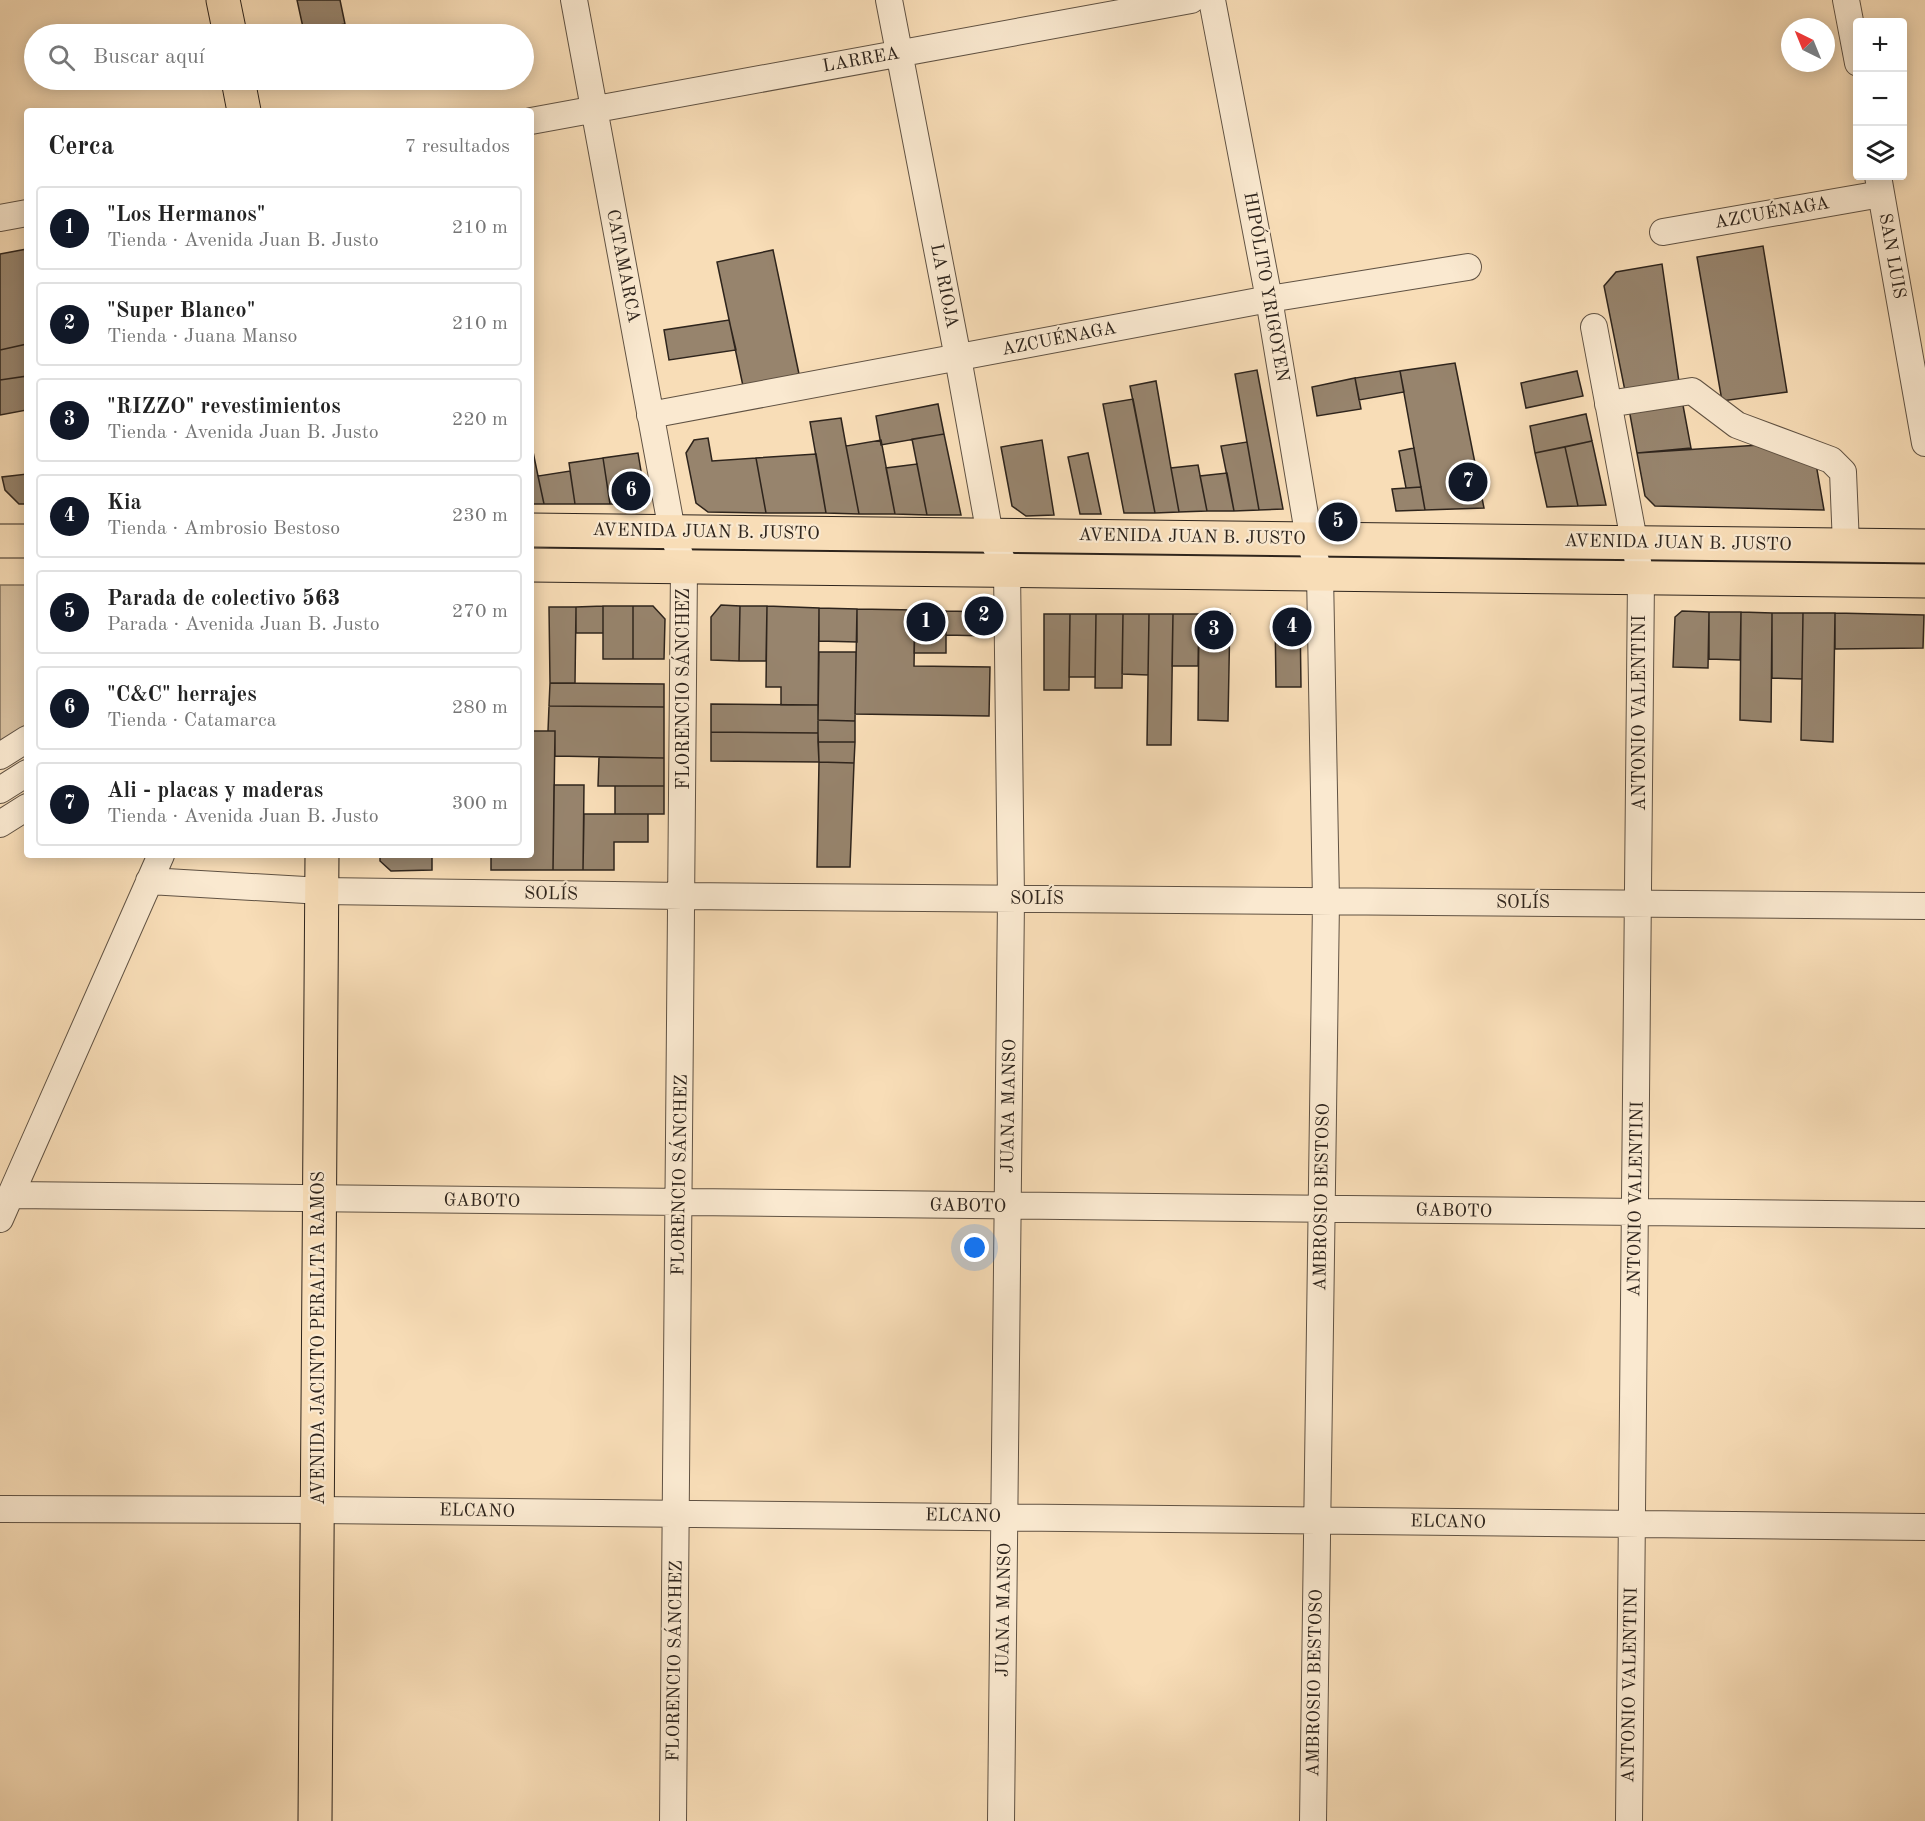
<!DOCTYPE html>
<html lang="es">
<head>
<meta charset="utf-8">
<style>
  :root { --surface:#fff; --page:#f6f6f6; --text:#222; --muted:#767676; --line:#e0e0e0; --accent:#111827 }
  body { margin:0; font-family:"Old Standard TT",serif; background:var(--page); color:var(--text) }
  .controls { position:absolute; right:18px; top:18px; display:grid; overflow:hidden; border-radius:6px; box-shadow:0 3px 15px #0003 }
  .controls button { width:54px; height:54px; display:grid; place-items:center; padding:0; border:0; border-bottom:2px solid var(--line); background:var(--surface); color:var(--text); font:30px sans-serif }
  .compass { position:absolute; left:1781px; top:18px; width:54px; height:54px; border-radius:50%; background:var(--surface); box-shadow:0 3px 15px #0003; rotate:317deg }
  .you { position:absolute; left:975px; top:1248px; width:21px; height:21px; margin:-15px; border:4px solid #fff; border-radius:50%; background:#1a73e8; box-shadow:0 0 0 9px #1a73e833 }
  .badge { display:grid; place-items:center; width:39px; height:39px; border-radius:50%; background:var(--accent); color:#fff; font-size:20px; font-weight:700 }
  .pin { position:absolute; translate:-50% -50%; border:3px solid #fff; box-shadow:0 2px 6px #0006 }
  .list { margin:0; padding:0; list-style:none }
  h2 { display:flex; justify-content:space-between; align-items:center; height:78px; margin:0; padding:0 24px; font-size:26px }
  h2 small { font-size:20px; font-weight:400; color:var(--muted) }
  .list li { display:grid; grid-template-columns:39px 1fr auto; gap:18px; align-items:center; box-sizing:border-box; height:84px; margin:0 12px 12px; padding:0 12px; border:2px solid var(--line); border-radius:6px }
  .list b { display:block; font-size:22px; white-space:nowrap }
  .list p { margin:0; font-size:20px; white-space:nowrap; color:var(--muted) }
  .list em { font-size:20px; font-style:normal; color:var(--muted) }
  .icon { flex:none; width:33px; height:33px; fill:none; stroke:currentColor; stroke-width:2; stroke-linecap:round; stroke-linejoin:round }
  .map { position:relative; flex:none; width:1925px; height:1821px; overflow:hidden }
  .search { position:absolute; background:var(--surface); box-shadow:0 3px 15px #0003; left:24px; top:24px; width:510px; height:66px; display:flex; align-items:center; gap:15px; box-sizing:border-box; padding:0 21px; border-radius:33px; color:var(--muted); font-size:22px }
  .panel { position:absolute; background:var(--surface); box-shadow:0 3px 15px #0003; left:24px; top:108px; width:510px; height:750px; border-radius:6px }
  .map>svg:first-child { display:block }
  .green { fill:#d6be9d; stroke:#82715c; stroke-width:1.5 }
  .building { fill:#97846d; stroke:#2e241c; stroke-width:1.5 }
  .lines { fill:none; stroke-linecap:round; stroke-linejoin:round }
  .minor-casing { stroke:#605243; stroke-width:28 }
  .major-casing { stroke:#2e241c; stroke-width:35 }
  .minor { stroke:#fae9d0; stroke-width:26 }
  .major { stroke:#f8ddb7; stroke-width:33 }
  .labels { text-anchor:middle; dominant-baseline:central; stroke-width:4.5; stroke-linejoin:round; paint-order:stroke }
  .street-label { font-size:18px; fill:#2e241c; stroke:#fae9d0 }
</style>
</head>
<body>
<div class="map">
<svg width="1925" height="1821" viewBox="0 0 1925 1821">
  <rect width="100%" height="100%" fill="#f8ddb7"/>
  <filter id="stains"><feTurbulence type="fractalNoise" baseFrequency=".00333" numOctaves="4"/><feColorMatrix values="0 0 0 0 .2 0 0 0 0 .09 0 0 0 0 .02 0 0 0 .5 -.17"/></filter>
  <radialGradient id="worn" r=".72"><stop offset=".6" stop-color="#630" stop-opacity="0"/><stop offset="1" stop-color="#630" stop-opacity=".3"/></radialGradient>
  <!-- green -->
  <path class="green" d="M0,585h27v154l-27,17z"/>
  <!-- building -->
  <path class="building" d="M297,0h43l5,24 -41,8z
    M1763,246l24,146 -65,9 -25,-144z
    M27,249v95l-27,6v-96z
    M773,250l26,124 -56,12 -26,-124z
    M1662,264l17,118 -54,9 -21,-105 12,-14z
    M729,320l7,30 -67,10 -5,-30z
    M27,344v32l-27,4v-30z
    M1455,363l29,145 -59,2 -25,-139z
    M1257,370l26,139 -24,1 -24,-136z
    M1400,371l4,21 -45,8 -4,-22z
    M1577,371l6,25 -57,12 -5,-25z
    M27,376v34l-27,5v-35z
    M1355,378l6,31 -44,7 -5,-29z
    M1156,381l15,87 8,44 -24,1 -25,-127z
    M1133,399l22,114h-31l-21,-109z
    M1682,400l9,48 -54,5 -8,-44z
    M938,404l6,30 -63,11 -5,-29z
    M1586,414l6,27 -57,12 -5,-27z
    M841,418l5,28 13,68 -33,-1 -16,-91z
    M944,434l17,81h-34l-15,-76z
    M708,438l4,23 44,-3 10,55 -58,-1 -12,-9 -10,-50 8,-13z
    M881,440l14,74h-36l-13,-68z
    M1042,440l12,75 -28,1 -14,-10 -11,-59z
    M1592,441l14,64 -28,1 -13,-59z
    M531,442l7,34 6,28h-13z
    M1247,442l12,68 -25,1 -13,-65z
    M1775,444l40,14 9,52 -169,-4 -10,-10 -8,-43z
    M1565,447l13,59 -31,1 -12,-54z
    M1414,448l7,39 -15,1 -7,-37z
    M638,453l6,36 -13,15h-21l-7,-46z
    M1088,453l13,61h-21l-12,-57z
    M816,454l10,59h-60l-10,-55z
    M603,458l7,46h-35l-6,-41z
    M917,464l10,51 -32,-1 -9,-46z
    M1198,465l9,46 -28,1 -8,-44z
    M570,471l5,33h-31l-6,-28z
    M1227,473l7,38h-27l-7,-35z
    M27,474v30h-8l-14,-14 -3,-13z
    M1421,487l4,23 -29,1 -4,-22z
    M721,605l19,1 -1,55 -28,-1v-43z
    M603,606h30v53h-30z
    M603,606v27h-27v-26z
    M633,606h20l12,13 -1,40h-31z
    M740,606h27l-1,55h-27z
    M767,606l52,2 -1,97h-37v-18h-15z
    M549,607h27l-1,76h-25z
    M819,608l38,1v33l-38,-1z
    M857,609l58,1 -1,56 76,1 -1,49 -134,-2z
    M915,610l31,1v42h-32z
    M946,611l43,1v24l-43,-1z
    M1682,611l27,1 -1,56 -35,-1 2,-50z
    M1709,612h32l-1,48 -31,-1z
    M1741,612l31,1 -1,109 -31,-2z
    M1772,613h31l-1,66 -30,-1z
    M1803,613h32l-2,129 -32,-2z
    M1835,613l89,2 -1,33 -88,1z
    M1044,614h26l-1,76h-25z
    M1070,614h26l-1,63h-26z
    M1096,614h27l-1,74h-27z
    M1123,614h26l-1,61 -26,-1z
    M1149,614h24l-2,131h-24z
    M1173,614h26l-1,52h-26z
    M1199,614h31l-2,107 -30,-1z
    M1275,614h25l1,73h-25z
    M819,652h37l-1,69 -37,-1z
    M550,683l114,1v23l-115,-1z
    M711,704l107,1v28l-107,-1z
    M549,706l115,1v51l-109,-2v-25h-7z
    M818,720l37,1v21h-37z
    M531,731h24l-2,139h-62v-15h40z
    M711,732l107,1 1,29 -108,-1z
    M818,742h37l-1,21 -35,-1z
    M599,757l65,1v28h-66z
    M819,762l35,1 -4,104h-33z
    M554,785h30l-1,85h-30z
    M615,786h49v28h-49z
    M584,814h64v28h-34v28h-31z
    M380,855h52v15l-41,1 -11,-10z"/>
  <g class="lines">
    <!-- minor casing -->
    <g class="minor-casing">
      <path id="minor" d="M574,0l98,531 12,36 -11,1254
        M889,0l69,358 32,177 17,35 4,329 -10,922
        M1212,0l57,299 40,240 11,35 6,327 -13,920
        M1846,0l12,63
        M531,121l660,-121
        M1878,176l47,267
        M0,218l27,-5
        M1663,232l218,-38
        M1594,327l47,251 -12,1243
        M1608,404l84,-13 45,34 94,35 12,12 3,73
        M650,415l619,-116 199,-32
        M0,756l27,-17
        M0,790l27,-17
        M0,824l27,-17
        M149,881l173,10 361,5 1242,10
        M11,1195l1914,20
        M0,1219l161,-364
        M0,1509l318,1 1607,17"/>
    </g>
    <!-- major casing -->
    <g class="major-casing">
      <path id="major" d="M223,0l7,34
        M238,80l6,31
        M531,530l1394,16
        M0,541h27
        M531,565l1394,16
        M315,1821l7,-966"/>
    </g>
    <!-- minor -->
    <use href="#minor" class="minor"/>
    <!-- major -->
    <use href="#major" class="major"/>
  </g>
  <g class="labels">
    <!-- street labels -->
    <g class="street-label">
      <text transform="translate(861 60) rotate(-10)">LARREA</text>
      <text transform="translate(1772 213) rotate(-10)">AZCUÉNAGA</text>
      <text transform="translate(1892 256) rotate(80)">SAN LUIS</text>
      <text transform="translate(623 266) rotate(79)">CATAMARCA</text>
      <text transform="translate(944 286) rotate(79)">LA RIOJA</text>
      <text transform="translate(1266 287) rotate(80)">HIPÓLITO YRIGOYEN</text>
      <text transform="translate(1059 339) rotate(-11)">AZCUÉNAGA</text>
      <text transform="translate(706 532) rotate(1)">AVENIDA JUAN B. JUSTO</text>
      <text transform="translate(1192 537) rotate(1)">AVENIDA JUAN B. JUSTO</text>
      <text transform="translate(1678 543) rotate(1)">AVENIDA JUAN B. JUSTO</text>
      <text transform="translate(684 689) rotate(-90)">FLORENCIO SÁNCHEZ</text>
      <text transform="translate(1640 713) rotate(-90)">ANTONIO VALENTINI</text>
      <text transform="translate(551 894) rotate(1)">SOLÍS</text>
      <text x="1037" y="899">SOLÍS</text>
      <text x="1523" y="903">SOLÍS</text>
      <text transform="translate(1009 1106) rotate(-89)">JUANA MANSO</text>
      <text transform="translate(680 1175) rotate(-89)">FLORENCIO SÁNCHEZ</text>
      <text transform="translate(1322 1197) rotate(-89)">AMBROSIO BESTOSO</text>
      <text transform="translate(1636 1199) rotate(-89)">ANTONIO VALENTINI</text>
      <text transform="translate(482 1201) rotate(1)">GABOTO</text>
      <text transform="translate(968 1206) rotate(1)">GABOTO</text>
      <text transform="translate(1454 1211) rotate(1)">GABOTO</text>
      <text transform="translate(319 1338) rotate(-90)">AVENIDA JACINTO PERALTA RAMOS</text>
      <text transform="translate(477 1511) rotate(1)">ELCANO</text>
      <text transform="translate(963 1516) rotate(1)">ELCANO</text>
      <text transform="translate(1448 1522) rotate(1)">ELCANO</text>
      <text transform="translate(1004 1610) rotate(-89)">JUANA MANSO</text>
      <text transform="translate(675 1661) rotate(-89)">FLORENCIO SÁNCHEZ</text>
      <text transform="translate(1315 1683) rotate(-89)">AMBROSIO BESTOSO</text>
      <text transform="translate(1630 1685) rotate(-89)">ANTONIO VALENTINI</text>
    </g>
  </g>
  <rect width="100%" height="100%" filter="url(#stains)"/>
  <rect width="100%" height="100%" fill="url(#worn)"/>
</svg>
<div class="controls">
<button>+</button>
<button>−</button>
<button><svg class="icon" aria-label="layers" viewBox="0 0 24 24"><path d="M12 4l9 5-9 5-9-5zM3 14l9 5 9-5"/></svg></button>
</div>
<svg class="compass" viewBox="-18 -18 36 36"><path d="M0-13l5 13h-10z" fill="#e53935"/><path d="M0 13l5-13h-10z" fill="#767676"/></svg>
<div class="you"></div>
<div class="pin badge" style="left:926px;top:622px">1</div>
<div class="pin badge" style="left:984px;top:616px">2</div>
<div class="pin badge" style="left:1214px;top:630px">3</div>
<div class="pin badge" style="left:1292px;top:627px">4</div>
<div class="pin badge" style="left:1338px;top:522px">5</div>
<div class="pin badge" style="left:631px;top:491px">6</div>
<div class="pin badge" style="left:1468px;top:482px">7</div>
<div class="search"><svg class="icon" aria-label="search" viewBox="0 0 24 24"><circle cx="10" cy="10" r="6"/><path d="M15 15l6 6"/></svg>Buscar aquí</div>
<section class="panel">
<h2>Cerca<small>7 resultados</small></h2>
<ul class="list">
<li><span class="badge">1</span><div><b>&quot;Los Hermanos&quot;</b><p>Tienda · Avenida Juan B. Justo</p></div><em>210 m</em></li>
<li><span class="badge">2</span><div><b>&quot;Super Blanco&quot;</b><p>Tienda · Juana Manso</p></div><em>210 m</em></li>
<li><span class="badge">3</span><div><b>&quot;RIZZO&quot; revestimientos</b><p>Tienda · Avenida Juan B. Justo</p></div><em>220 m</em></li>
<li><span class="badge">4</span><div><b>Kia</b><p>Tienda · Ambrosio Bestoso</p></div><em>230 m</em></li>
<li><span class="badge">5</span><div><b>Parada de colectivo 563</b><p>Parada · Avenida Juan B. Justo</p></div><em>270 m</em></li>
<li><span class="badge">6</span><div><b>&quot;C&amp;C&quot; herrajes</b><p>Tienda · Catamarca</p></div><em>280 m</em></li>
<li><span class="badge">7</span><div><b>Ali - placas y maderas</b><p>Tienda · Avenida Juan B. Justo</p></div><em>300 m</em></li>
</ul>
</section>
</div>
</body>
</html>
